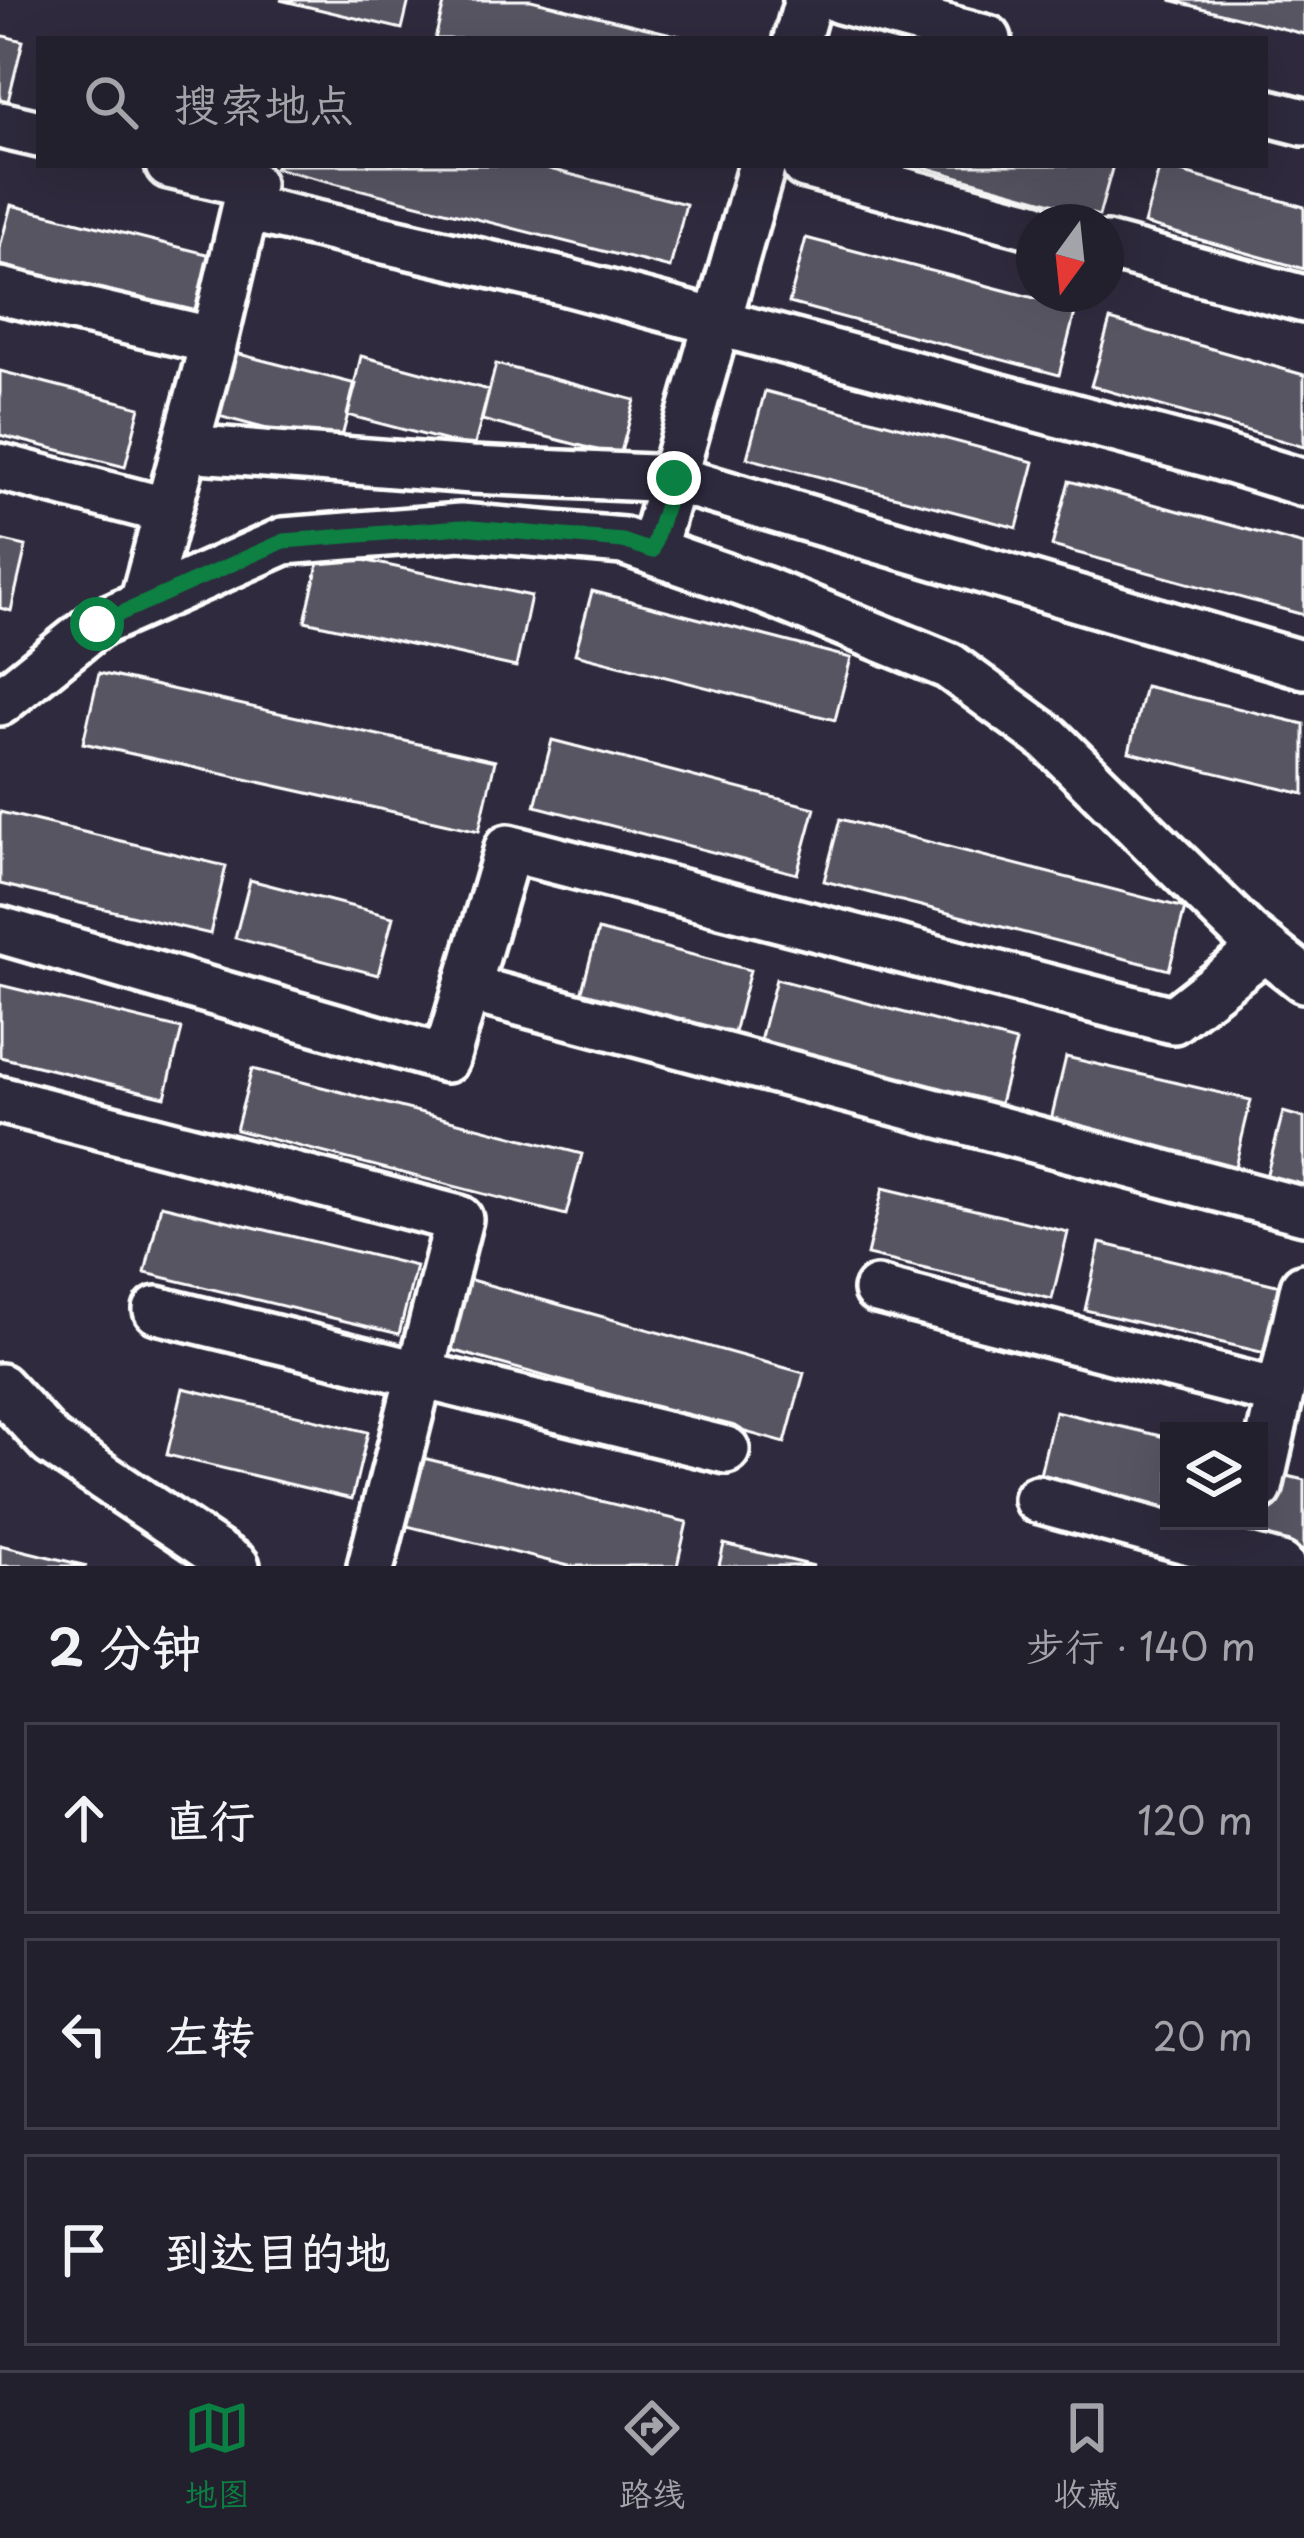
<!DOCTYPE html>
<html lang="zh">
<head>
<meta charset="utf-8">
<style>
  :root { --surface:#23202e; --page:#2b2836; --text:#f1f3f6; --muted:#a3a3aa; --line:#403e4a; --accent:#0b8043 }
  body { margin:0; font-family:"Playpen Sans","LXGW WenKai TC",sans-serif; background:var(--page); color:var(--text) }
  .controls { position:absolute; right:36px; bottom:36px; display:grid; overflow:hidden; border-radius:0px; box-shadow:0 12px 48px #0002 }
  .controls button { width:108px; height:108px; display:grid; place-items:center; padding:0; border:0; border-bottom:3px solid var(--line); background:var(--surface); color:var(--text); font:60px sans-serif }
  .compass { position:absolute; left:1016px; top:204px; width:108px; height:108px; border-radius:50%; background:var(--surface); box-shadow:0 12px 48px #0002; rotate:195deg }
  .stop { position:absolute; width:36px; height:36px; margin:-27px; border:9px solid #0b8043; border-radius:50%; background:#fff }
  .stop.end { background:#0b8043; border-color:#fff; box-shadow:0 3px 12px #0008 }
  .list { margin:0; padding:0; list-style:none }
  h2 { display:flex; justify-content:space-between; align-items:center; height:156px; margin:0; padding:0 48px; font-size:51px }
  h2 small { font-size:39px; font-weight:400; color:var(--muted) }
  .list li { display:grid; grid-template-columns:78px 1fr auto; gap:36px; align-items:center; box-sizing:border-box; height:192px; margin:0 24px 24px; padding:0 24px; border:3px solid var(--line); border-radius:0px }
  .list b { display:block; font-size:45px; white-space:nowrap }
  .list em { font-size:39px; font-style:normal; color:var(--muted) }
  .icon { flex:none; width:66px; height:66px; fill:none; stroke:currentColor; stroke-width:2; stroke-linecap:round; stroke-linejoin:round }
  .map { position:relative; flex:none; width:1304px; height:1566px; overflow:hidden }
  .search { position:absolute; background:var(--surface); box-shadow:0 12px 48px #0002; left:36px; right:36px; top:36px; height:132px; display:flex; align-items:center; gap:30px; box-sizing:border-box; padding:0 42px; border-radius:0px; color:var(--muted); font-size:45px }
  .sheet { height:804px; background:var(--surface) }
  nav { display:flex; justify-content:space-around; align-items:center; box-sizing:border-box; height:168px; border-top:3px solid var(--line); background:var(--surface); font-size:33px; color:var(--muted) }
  nav a { display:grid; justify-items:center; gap:6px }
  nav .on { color:var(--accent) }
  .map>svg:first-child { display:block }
  .building { fill:#595564; stroke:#fff; stroke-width:3 }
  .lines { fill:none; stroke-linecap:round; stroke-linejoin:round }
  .minor-casing { stroke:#fff; stroke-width:54 }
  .minor { stroke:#2f2a3d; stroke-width:45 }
  .route { stroke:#0b8043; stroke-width:15 }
</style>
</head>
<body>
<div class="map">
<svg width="1304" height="1566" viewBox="0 0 1304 1566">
  <rect width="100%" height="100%" fill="#2f2a3d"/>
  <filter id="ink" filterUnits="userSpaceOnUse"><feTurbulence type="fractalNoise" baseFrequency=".00833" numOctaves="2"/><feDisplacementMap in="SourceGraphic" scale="24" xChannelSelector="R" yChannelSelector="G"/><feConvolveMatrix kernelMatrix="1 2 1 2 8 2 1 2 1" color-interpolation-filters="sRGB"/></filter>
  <g filter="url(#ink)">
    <!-- building -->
    <path class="building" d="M280,0h129l-7,29z
      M445,0h86l161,39h-257z
      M1170,0h134v34z
      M0,35l23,6 -15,60 -8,-2z
      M276,165h258l152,39 -16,64 -395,-100z
      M916,165h197l-14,51z
      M1160,166l144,41v62l-160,-45z
      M11,205l200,50 -16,61 -195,-51v-18z
      M806,238l270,71 -17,66 -270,-72z
      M1110,320l194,55v72l-213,-61z
      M223,350l133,34 -17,64 -132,-35z
      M361,356l128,34 -15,58 -127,-33z
      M496,364l139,36 -15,56 -138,-36z
      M0,371l140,36 -15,60 -125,-32z
      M765,391l269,71 -17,66 -270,-70z
      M1069,481l235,64v70l-252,-69z
      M0,540l26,6 -15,65 -11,-3z
      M321,551l210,45 -15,71 -211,-46z
      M592,591l259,67 -16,62 -260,-66z
      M99,673l396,88 -16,70 -396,-88z
      M1145,686l159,38v70l-175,-42z
      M552,740l263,68 -18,66 -262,-68z
      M0,812l226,54 -16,68 -210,-50z
      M840,819l345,89 -16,62 -345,-89z
      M250,880l143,37 -15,58 -143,-37z
      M598,930l152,40 -17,67 -153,-39z
      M776,979l240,63 -17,65 -240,-62z
      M0,985l182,44 -17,68 -165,-40z
      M1066,1057l185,43 -16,67 -185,-43z
      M252,1069l330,85 -16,61 -330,-85z
      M1283,1112l21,6v69l-38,-10z
      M883,1188l185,44 -16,67 -185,-44z
      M161,1205l255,61 -17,68 -254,-61z
      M1100,1243l185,44 -16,67 -184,-44z
      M464,1278l340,95 -19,70 -341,-95z
      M183,1388l185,44 -16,67 -185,-44z
      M1055,1411l114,27v71l-130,-30z
      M423,1458l264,64 -10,44h-108l-162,-40z
      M1279,1474l25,6v71l-41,-10z
      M724,1544l90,22h-95z
      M0,1545l87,21h-87z"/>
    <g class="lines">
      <!-- minor casing -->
      <g class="minor-casing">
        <path id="minor" d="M840,0l148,39
          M797,39l11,-39
          M1265,112l39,10
          M0,125l39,9
          M169,165l82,19 -37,157
          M805,165l229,61
          M246,208l316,73 645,172 97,30
          M1106,246l198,53
          M0,291l214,50 -71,262
          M185,448l287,22 202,9 630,186
          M0,467l168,44
          M652,551l110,-386
          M0,702l97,-78 187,-83 177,-14 162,14 143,50 183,75 100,73 199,196 56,44
          M0,930l446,129 62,-211 665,172 92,-72
          M467,988l837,223
          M0,1100l459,119 -88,347
          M877,1290l403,103
          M157,1310l569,140
          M0,1387l51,55 185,124
          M1259,1488l45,-201
          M1037,1499l244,67"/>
      </g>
      <!-- minor -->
      <use href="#minor" class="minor"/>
    </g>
  </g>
  <g class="lines" filter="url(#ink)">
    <!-- route -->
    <path class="route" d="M97,624l187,-83 177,-14 162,14 29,10 22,-73"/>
  </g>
</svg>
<div class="controls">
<button><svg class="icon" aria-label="layers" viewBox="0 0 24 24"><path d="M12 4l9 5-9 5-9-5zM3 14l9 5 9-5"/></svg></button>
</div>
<svg class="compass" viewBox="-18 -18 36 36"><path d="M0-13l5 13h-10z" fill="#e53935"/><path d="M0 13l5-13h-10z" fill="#a3a3aa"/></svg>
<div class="stop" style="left:97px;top:624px"></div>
<div class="stop end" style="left:674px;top:478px"></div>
<div class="search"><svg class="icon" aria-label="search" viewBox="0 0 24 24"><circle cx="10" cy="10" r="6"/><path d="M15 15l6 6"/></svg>搜索地点</div>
</div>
<section class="sheet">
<h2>2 分钟<small>步行 · 140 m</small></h2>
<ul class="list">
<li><svg class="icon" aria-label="ahead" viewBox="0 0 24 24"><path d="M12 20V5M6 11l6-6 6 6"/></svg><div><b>直行</b></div><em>120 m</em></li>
<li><svg class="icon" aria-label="left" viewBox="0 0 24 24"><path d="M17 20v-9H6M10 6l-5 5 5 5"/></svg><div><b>左转</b></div><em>20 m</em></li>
<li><svg class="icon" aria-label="arrive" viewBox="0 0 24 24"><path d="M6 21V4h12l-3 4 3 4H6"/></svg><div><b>到达目的地</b></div></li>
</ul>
</section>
<nav>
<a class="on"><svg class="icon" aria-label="map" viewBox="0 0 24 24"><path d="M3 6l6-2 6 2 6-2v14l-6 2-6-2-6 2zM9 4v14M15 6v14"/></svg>地图</a>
<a><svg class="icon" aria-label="directions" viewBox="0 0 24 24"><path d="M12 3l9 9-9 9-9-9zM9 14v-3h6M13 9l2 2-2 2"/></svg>路线</a>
<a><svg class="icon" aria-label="saved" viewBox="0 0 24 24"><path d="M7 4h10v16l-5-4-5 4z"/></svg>收藏</a>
</nav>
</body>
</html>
